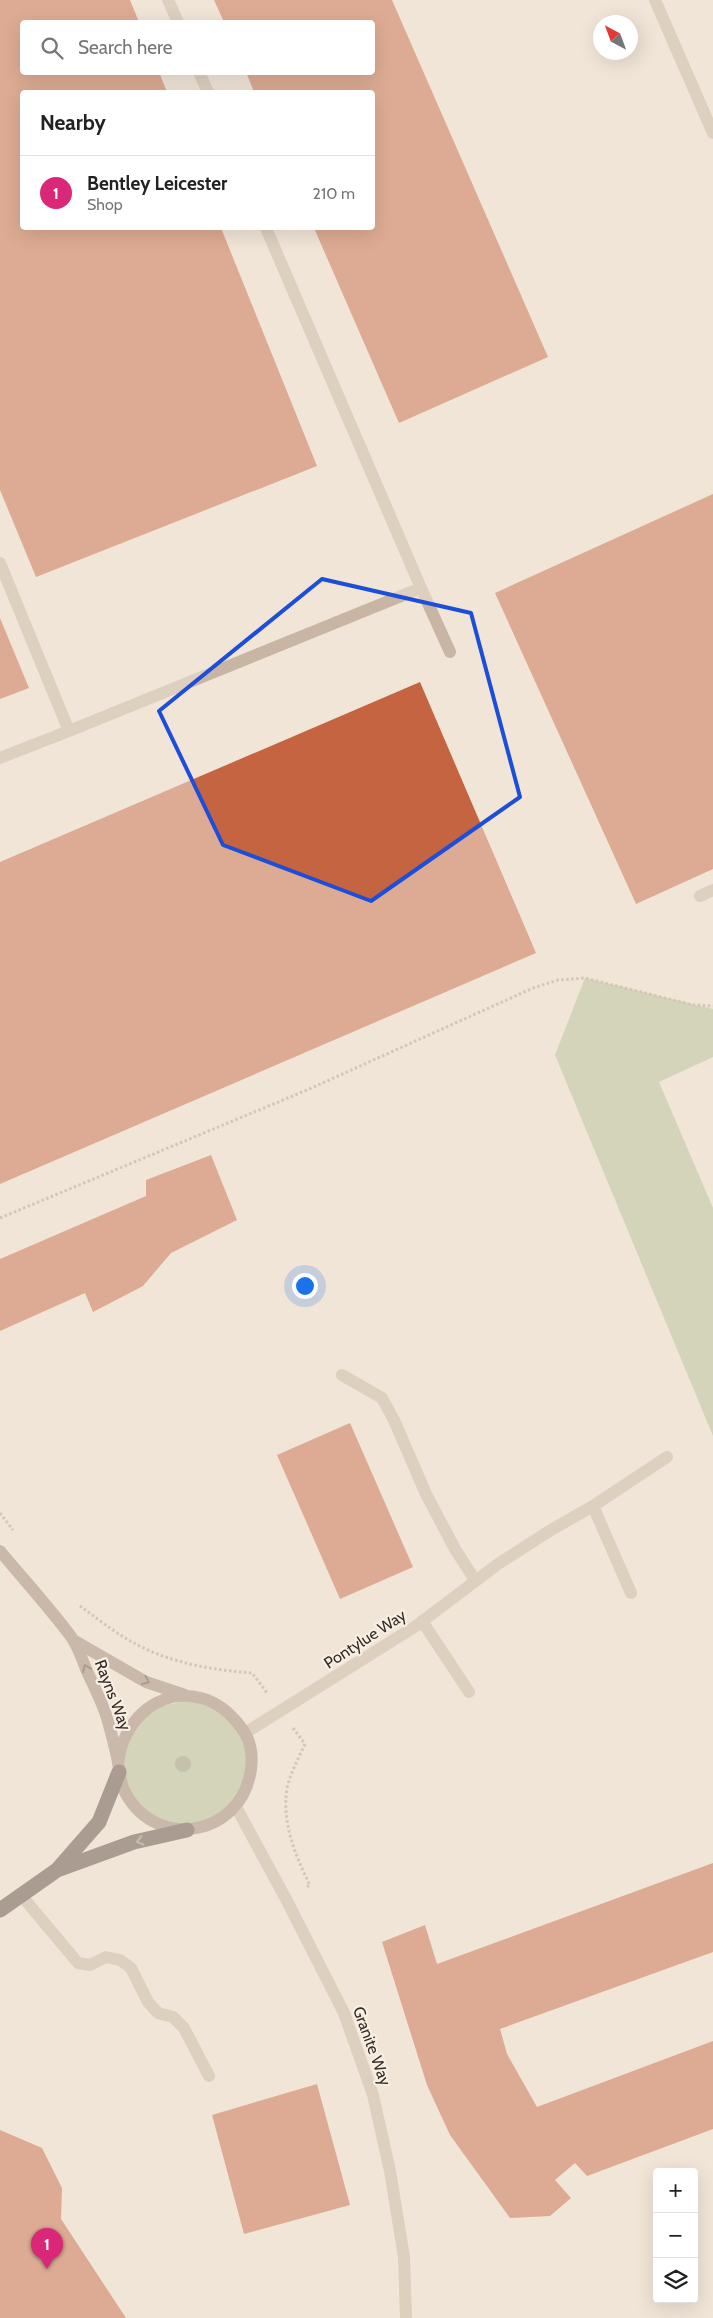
<!DOCTYPE html>
<html lang="en">
<head>
<meta charset="utf-8">
<style>
  :root { --surface:#fff; --page:#f2f2f2; --text:#222; --muted:#767676; --line:#e0e0e0; --accent:#db2777 }
  body { margin:0; font-family:Cabin,sans-serif; background:var(--page); color:var(--text) }
  .controls { position:absolute; right:15px; bottom:15px; display:grid; overflow:hidden; border-radius:5px; box-shadow:0 5px 20px #0002 }
  .controls button { width:45px; height:45px; display:grid; place-items:center; padding:0; border:0; border-bottom:1px solid var(--line); background:var(--surface); color:var(--text); font:25px sans-serif }
  .compass { position:absolute; left:593px; top:15px; width:45px; height:45px; border-radius:50%; background:var(--surface); box-shadow:0 5px 20px #0002; rotate:319deg }
  .you { position:absolute; left:304px; top:1285px; width:18px; height:18px; margin:-12px; border:4px solid #fff; border-radius:50%; background:#1a73e8; box-shadow:0 0 0 8px #1a73e833 }
  .badge { display:grid; place-items:center; width:32px; height:32px; border-radius:50%; background:var(--accent); color:#fff; font-size:16px; font-weight:700 }
  .pin { position:absolute; translate:-50% -41px; filter:drop-shadow(0 1px 2px #0008) }
  .pin::after { content:''; position:absolute; top:26px; width:18px; height:15px; background:inherit; clip-path:polygon(0 0,100% 0,50% 100%) }
  .list { margin:0; padding:0; list-style:none }
  h2 { display:flex; justify-content:space-between; align-items:center; height:65px; margin:0; padding:0 20px; font-size:21px }
  h2 small { font-size:16px; font-weight:400; color:var(--muted) }
  .list li { display:grid; grid-template-columns:32px 1fr auto; gap:15px; align-items:center; box-sizing:border-box; height:75px; padding:0 20px; border-top:1px solid var(--line) }
  .list b { display:block; font-size:19px; white-space:nowrap }
  .list p { margin:0; font-size:16px; white-space:nowrap; color:var(--muted) }
  .list em { font-size:16px; font-style:normal; color:var(--muted) }
  .icon { flex:none; width:28px; height:28px; fill:none; stroke:currentColor; stroke-width:2; stroke-linecap:round; stroke-linejoin:round }
  .map { position:relative; flex:none; width:713px; height:2318px; overflow:hidden }
  .search { position:absolute; background:var(--surface); box-shadow:0 5px 20px #0002; left:20px; top:20px; width:355px; height:55px; display:flex; align-items:center; gap:12px; box-sizing:border-box; padding:0 18px; border-radius:5px; color:var(--muted); font-size:19px }
  .panel { position:absolute; background:var(--surface); box-shadow:0 5px 20px #0002; left:20px; top:90px; width:355px; height:140px; border-radius:5px }
  .map>svg:first-child { display:block }
  .green { fill:#b0bf97 }
  .building { fill:#c56440 }
  .lines { fill:none; stroke-linecap:round; stroke-linejoin:round }
  .path { stroke:#b39f8e; stroke-width:3; stroke-dasharray:2.5 2.5; stroke-linecap:butt }
  .lane { stroke:#c8b5a3; stroke-width:12 }
  .street { stroke:#c8b5a3; stroke-width:12 }
  .secondary { stroke:#9b8475; stroke-width:12 }
  .highway { stroke:#54443c; stroke-width:15 }
  .tree { fill:#909477 }
  .oneway { stroke:#52453d }
  .oneway2 { stroke:#96887f }
  .marked { fill:none; stroke:#1d4ed8; stroke-width:4; stroke-linejoin:round }
  .labels { text-anchor:middle; dominant-baseline:central; stroke-width:4.5; stroke-linejoin:round; paint-order:stroke }
  .street-label { font-size:16px; fill:#332a25; stroke:#f8efe3 }
</style>
</head>
<body>
<div class="map">
<svg width="713" height="2318" viewBox="0 0 713 2318">
  <rect width="100%" height="100%" fill="#f0e5d7"/>
  <!-- green -->
  <path class="green" d="M585,978l128,31v48l-54,25 54,126v228l-158,-381z
    M201,1698l43,33 5,52 -32,38 -53,6 -37,-31 -5,-56 24,-31z"/>
  <!-- building -->
  <path class="building" d="M0,0h130l9,22h-117v50h137l8,20h-145v136h199l96,238 -281,111 -36,-87z
    M214,0h178l156,357 -149,66 -85,-195h58v-136h-118l-8,-20h126v-50h-148z
    M713,494v375l-77,35 -141,-311z
    M0,618l29,70 -29,11z
    M420,682l116,271 -536,231v-322z
    M211,1155l26,65 -66,33 -28,33 -50,26 -8,-19 -85,38v-72l146,-63v-16z
    M350,1423l63,144 -73,32 -63,-144z
    M713,1863v89l-213,77 7,25 30,53 176,-66v88l-126,47 -12,-13 -20,17 16,18 -21,18 -40,2 -60,-83 -23,-50 -45,-143 43,-17 12,39z
    M317,2084l33,121 -106,29 -32,-119z
    M0,2130l42,18 20,40 -1,31 65,99h-126z"/>
  <g class="lines">
    <!-- path -->
    <path class="path" d="M0,1218l307,-128 226,-102 25,-8 27,-2 108,27 20,1
      M0,1513l13,17
      M80,1606c17,12 35,27 54,37 36,20 78,27 118,30l15,20
      M293,1728l12,16c-6,13 -13,26 -17,40 -8,33 7,72 22,101l-5,3"/>
    <!-- lane -->
    <path class="lane" d="M168,0l10,22
      M199,72l9,20
      M0,563l69,168 352,-143 -155,-360
      M421,588l29,64
      M0,758l69,-27
      M700,896l13,-6
      M342,1375l40,23 12,22 32,74 29,55 20,31
      M593,1506l38,87
      M422,1621l47,71
      M245,1733l171,-107 82,-62 53,-34 42,-24 74,-49
      M21,1895l57,68 12,2 16,-8 14,3 11,8 17,34 10,11 15,4 11,11 25,48"/>
    <!-- street -->
    <path class="street" d="M655,0l58,133
      M236,1807l50,92 58,114 29,82 17,76 14,86 2,61"/>
    <!-- secondary -->
    <path class="secondary" d="M0,1551c24,29 50,57 72,87 6,9 10,21 14,31 7,16 16,32 21,49 4,14 8,29 11,44 2,9 2,17 5,26 29,64 119,50 128,-19 2,-15 -1,-31 -11,-43 -10,-13 -23,-24 -39,-28 -44,-11 -79,24 -83,66
      M73,1640l73,42 39,13"/>
    <!-- highway -->
    <path class="highway" d="M60,1869l74,-27 53,-12
      M0,1910l57,-40 42,-48 20,-50"/>
  </g>
  <!-- trees -->
  <circle class="tree" cx="183" cy="1764" r="8"/>
  <!-- one-way arrows -->
  <defs><path id="oneway-chevron" d="M-2-3.5L2.5 0L-2 3.5" fill="none" stroke-width="1.6" stroke-linecap="round" stroke-linejoin="round" transform="scale(1.25)"/></defs>
  <g class="oneway">
    <use href="#oneway-chevron" transform="translate(86 1668) rotate(-113)"/>
    <use href="#oneway-chevron" transform="translate(146 1681) rotate(24)"/>
  </g>
  <use class="oneway2" href="#oneway-chevron" transform="translate(140 1841) rotate(166)"/>
  <!-- marked area -->
  <path d="M0 0H713V2318H0ZM322,579l149,34 49,184 -149,104 -148,-56 -64,-134z" fill="#f0e5d7" fill-opacity=".55" fill-rule="evenodd"/>
  <path class="marked" d="M322,579l149,34 49,184 -149,104 -148,-56 -64,-134z"/>
  <g class="labels">
    <!-- street labels -->
    <g class="street-label">
      <text transform="translate(365 1639) rotate(-33)">Pontylue Way</text>
      <text transform="translate(113 1695) rotate(69)">Rayns Way</text>
      <text transform="translate(372 2046) rotate(70)">Granite Way</text>
    </g>
  </g>
</svg>
<div class="controls">
<button>+</button>
<button>−</button>
<button><svg class="icon" aria-label="layers" viewBox="0 0 24 24"><path d="M12 4l9 5-9 5-9-5zM3 14l9 5 9-5"/></svg></button>
</div>
<svg class="compass" viewBox="-18 -18 36 36"><path d="M0-13l5 13h-10z" fill="#e53935"/><path d="M0 13l5-13h-10z" fill="#767676"/></svg>
<div class="you"></div>
<div class="pin badge" style="left:47px;top:2269px">1</div>
<div class="search"><svg class="icon" aria-label="search" viewBox="0 0 24 24"><circle cx="10" cy="10" r="6"/><path d="M15 15l6 6"/></svg>Search here</div>
<section class="panel">
<h2>Nearby<small></small></h2>
<ul class="list">
<li><span class="badge">1</span><div><b>Bentley Leicester</b><p>Shop</p></div><em>210 m</em></li>
</ul>
</section>
</div>
</body>
</html>
